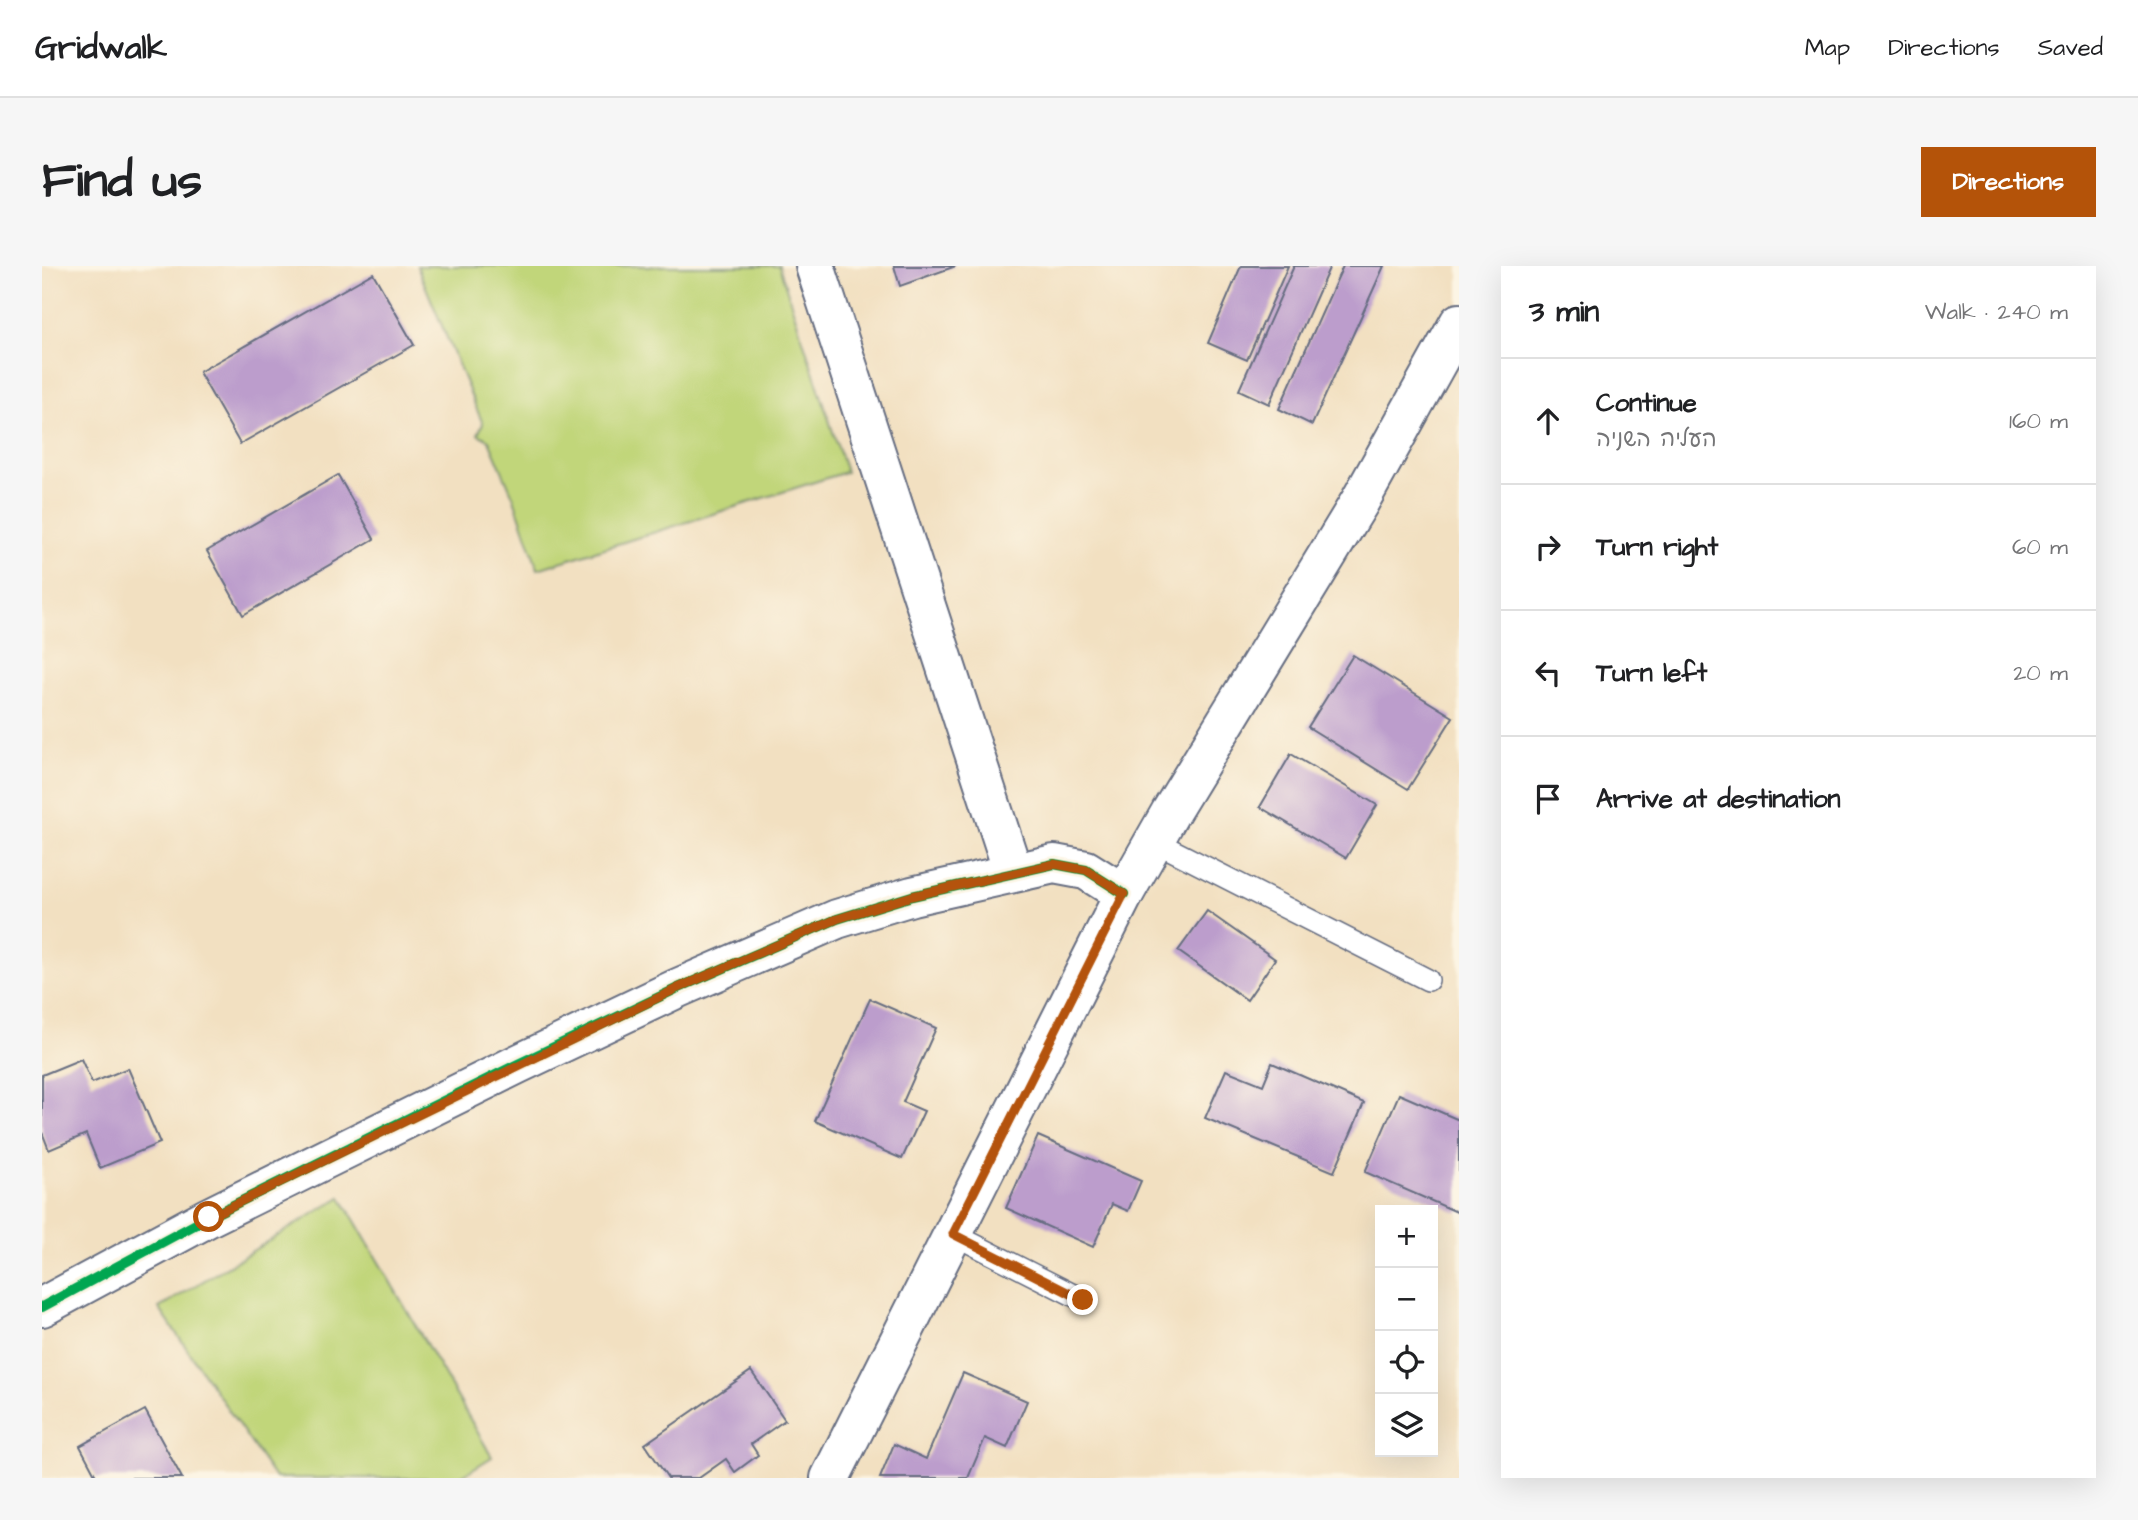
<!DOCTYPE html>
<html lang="en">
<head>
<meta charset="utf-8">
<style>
  :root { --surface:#fff; --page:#f6f6f6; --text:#202124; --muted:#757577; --line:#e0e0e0; --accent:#b45309 }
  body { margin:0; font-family:"Architects Daughter","Playpen Sans Hebrew",sans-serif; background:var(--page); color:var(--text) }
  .controls { position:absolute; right:21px; bottom:21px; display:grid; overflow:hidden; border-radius:0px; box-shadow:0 7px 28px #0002 }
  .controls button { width:63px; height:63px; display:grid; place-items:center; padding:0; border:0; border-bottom:2px solid var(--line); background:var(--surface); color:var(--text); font:35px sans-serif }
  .stop { position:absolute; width:21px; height:21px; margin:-16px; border:5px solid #b45309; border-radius:50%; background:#fff }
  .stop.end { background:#b45309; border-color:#fff; box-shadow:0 2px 7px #0008 }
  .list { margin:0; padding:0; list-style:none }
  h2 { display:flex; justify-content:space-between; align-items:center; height:91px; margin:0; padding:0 28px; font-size:30px }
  h2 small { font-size:23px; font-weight:400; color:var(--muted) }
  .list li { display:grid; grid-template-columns:46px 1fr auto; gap:21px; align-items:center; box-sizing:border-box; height:126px; padding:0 28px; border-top:2px solid var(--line) }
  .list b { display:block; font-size:26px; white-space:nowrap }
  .list p { margin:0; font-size:23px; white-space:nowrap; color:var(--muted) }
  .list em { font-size:23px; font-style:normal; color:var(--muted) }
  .icon { flex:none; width:38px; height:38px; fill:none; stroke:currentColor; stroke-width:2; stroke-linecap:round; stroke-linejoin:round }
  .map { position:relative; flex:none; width:1417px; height:1212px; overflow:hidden; border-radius:0px }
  header { display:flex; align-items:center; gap:42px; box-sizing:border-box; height:98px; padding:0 35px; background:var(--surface); border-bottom:2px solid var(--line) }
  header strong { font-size:33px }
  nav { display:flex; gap:38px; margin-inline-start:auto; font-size:24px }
  .intro { display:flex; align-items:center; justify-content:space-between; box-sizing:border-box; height:168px; padding:0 42px }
  h1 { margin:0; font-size:49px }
  .button { padding:18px 32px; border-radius:0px; background:var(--accent); color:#fff; font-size:24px; font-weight:700 }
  main { display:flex; gap:42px; padding:0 42px }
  aside { flex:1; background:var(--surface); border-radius:0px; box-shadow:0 7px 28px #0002 }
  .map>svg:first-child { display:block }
  .green { fill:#c1d67a; stroke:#6e826c; stroke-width:2 }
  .building { fill:#bc9dcc }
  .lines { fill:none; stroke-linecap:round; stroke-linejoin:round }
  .service-casing { stroke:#666d81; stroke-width:24 }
  .minor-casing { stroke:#666d81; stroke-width:42 }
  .tertiary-casing { stroke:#666d81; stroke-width:42 }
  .service { stroke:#fff; stroke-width:21 }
  .minor { stroke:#fff; stroke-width:38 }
  .tertiary { stroke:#fff; stroke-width:38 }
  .bus-1-casing { stroke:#fcf5e5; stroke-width:16 }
  .bus-1 { stroke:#00a651; stroke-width:10 }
  .route { stroke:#b45309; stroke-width:9 }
</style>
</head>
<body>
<header>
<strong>Gridwalk</strong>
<nav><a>Map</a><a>Directions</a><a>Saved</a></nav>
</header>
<div class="intro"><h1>Find us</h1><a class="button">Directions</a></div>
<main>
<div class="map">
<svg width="1417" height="1212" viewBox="0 0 1417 1212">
  <rect width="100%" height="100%" fill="#fcf5e5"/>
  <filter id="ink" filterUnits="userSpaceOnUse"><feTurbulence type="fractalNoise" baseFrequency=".0143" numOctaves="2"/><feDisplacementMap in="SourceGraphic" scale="14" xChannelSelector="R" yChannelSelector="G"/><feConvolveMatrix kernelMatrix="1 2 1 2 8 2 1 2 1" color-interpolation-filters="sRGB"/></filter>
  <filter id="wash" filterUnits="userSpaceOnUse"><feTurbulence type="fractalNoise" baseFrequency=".00686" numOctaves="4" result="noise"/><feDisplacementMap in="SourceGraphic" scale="28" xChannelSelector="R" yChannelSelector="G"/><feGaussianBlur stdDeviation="1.57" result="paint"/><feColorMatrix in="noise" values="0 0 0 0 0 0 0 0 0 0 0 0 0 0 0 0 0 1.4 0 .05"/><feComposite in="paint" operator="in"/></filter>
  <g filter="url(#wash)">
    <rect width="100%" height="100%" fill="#f2e0c1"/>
    <!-- green -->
    <path class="green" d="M375,0h362l67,206 -308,97 -25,-73 -24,-56 -11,-6 5,-10z
      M299,931l151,260 -34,21h-183l-116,-170z"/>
    <g id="blocks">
      <!-- building -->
      <path class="building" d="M852,0h62l-56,20z
        M1199,0h47l-41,94 -39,-17z
        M1252,0h36l-61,138 -30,-14z
        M1301,0h41l-72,159 -33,-16z
        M331,7l41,72 -174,99 -41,-72z
        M296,209l36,64 -131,76 -36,-64z
        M1311,389l100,62 -45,72 -100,-62z
        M1249,488l86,51 -31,53 -86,-51z
        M1165,645l68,48 -28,41 -69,-49z
        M828,733l66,29 -33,74 21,9 -22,48 -87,-38z
        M39,793l11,24 36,-15 32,75 -60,25 -14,-34 -37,16 -7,-18v-57z
        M1230,797l92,40 -30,69 -129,-54 21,-48 37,15z
        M1357,828l60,26v93l-94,-41z
        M996,870l103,45 -13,30 -16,-7 -19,43 -87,-39z
        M709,1105l34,49 -34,24 7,11 -23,17 -9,-13 -27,19h-31l-23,-34z
        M921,1107l64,28 -20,47 -22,-10 -17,40h-88l14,-34 32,15z
        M103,1144l37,68h-85l-17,-32z"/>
    </g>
  </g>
  <g filter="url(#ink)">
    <use href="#blocks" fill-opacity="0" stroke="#666d81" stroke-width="2"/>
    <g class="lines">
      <!-- service casing -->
      <g class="service-casing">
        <path id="service" d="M1112,575l274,139
          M911,968l130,66"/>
      </g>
      <!-- minor casing -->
      <g class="minor-casing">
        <path id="minor" d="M773,0l198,606
          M0,1041l167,-90 309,-153 160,-76 159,-69 75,-23 142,-32 32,6 38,24"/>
      </g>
      <!-- tertiary casing -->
      <g class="tertiary-casing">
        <path id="tertiary" d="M788,1212l294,-584 46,-81 189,-310 100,-180"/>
      </g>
      <!-- service -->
      <use href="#service" class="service"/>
      <!-- minor -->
      <use href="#minor" class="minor"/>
      <!-- tertiary -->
      <use href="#tertiary" class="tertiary"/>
      <!-- bus-1 casing -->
      <g class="bus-1-casing">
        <path id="bus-1" d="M0,1041l167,-90 309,-153 160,-76 159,-69 75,-23 142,-32 32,6 38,24"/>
      </g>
      <!-- bus-1 -->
      <use href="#bus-1" class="bus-1"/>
    </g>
  </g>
  <g class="lines" filter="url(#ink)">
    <!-- route -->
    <path class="route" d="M167,951l469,-229 159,-69 75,-23 142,-32 32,6 38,24 -171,340 130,66"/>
  </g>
</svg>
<div class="controls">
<button>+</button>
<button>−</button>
<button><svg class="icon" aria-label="locate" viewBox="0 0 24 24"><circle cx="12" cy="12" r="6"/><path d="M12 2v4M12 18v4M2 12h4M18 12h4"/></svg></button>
<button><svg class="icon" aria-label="layers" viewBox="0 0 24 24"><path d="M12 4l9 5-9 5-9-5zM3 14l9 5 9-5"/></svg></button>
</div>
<div class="stop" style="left:167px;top:951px"></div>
<div class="stop end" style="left:1041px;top:1034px"></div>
</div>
<aside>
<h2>3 min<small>Walk · 240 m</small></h2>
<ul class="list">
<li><svg class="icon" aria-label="ahead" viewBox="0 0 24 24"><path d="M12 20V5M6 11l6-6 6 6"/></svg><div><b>Continue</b><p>העליה השניה</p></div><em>160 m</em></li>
<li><svg class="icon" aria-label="right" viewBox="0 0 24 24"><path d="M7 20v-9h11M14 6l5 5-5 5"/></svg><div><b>Turn right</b></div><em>60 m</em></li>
<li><svg class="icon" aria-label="left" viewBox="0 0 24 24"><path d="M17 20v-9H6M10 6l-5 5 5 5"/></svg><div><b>Turn left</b></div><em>20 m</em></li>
<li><svg class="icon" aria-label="arrive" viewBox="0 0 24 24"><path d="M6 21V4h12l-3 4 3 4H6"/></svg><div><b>Arrive at destination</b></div></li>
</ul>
</aside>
</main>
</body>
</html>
